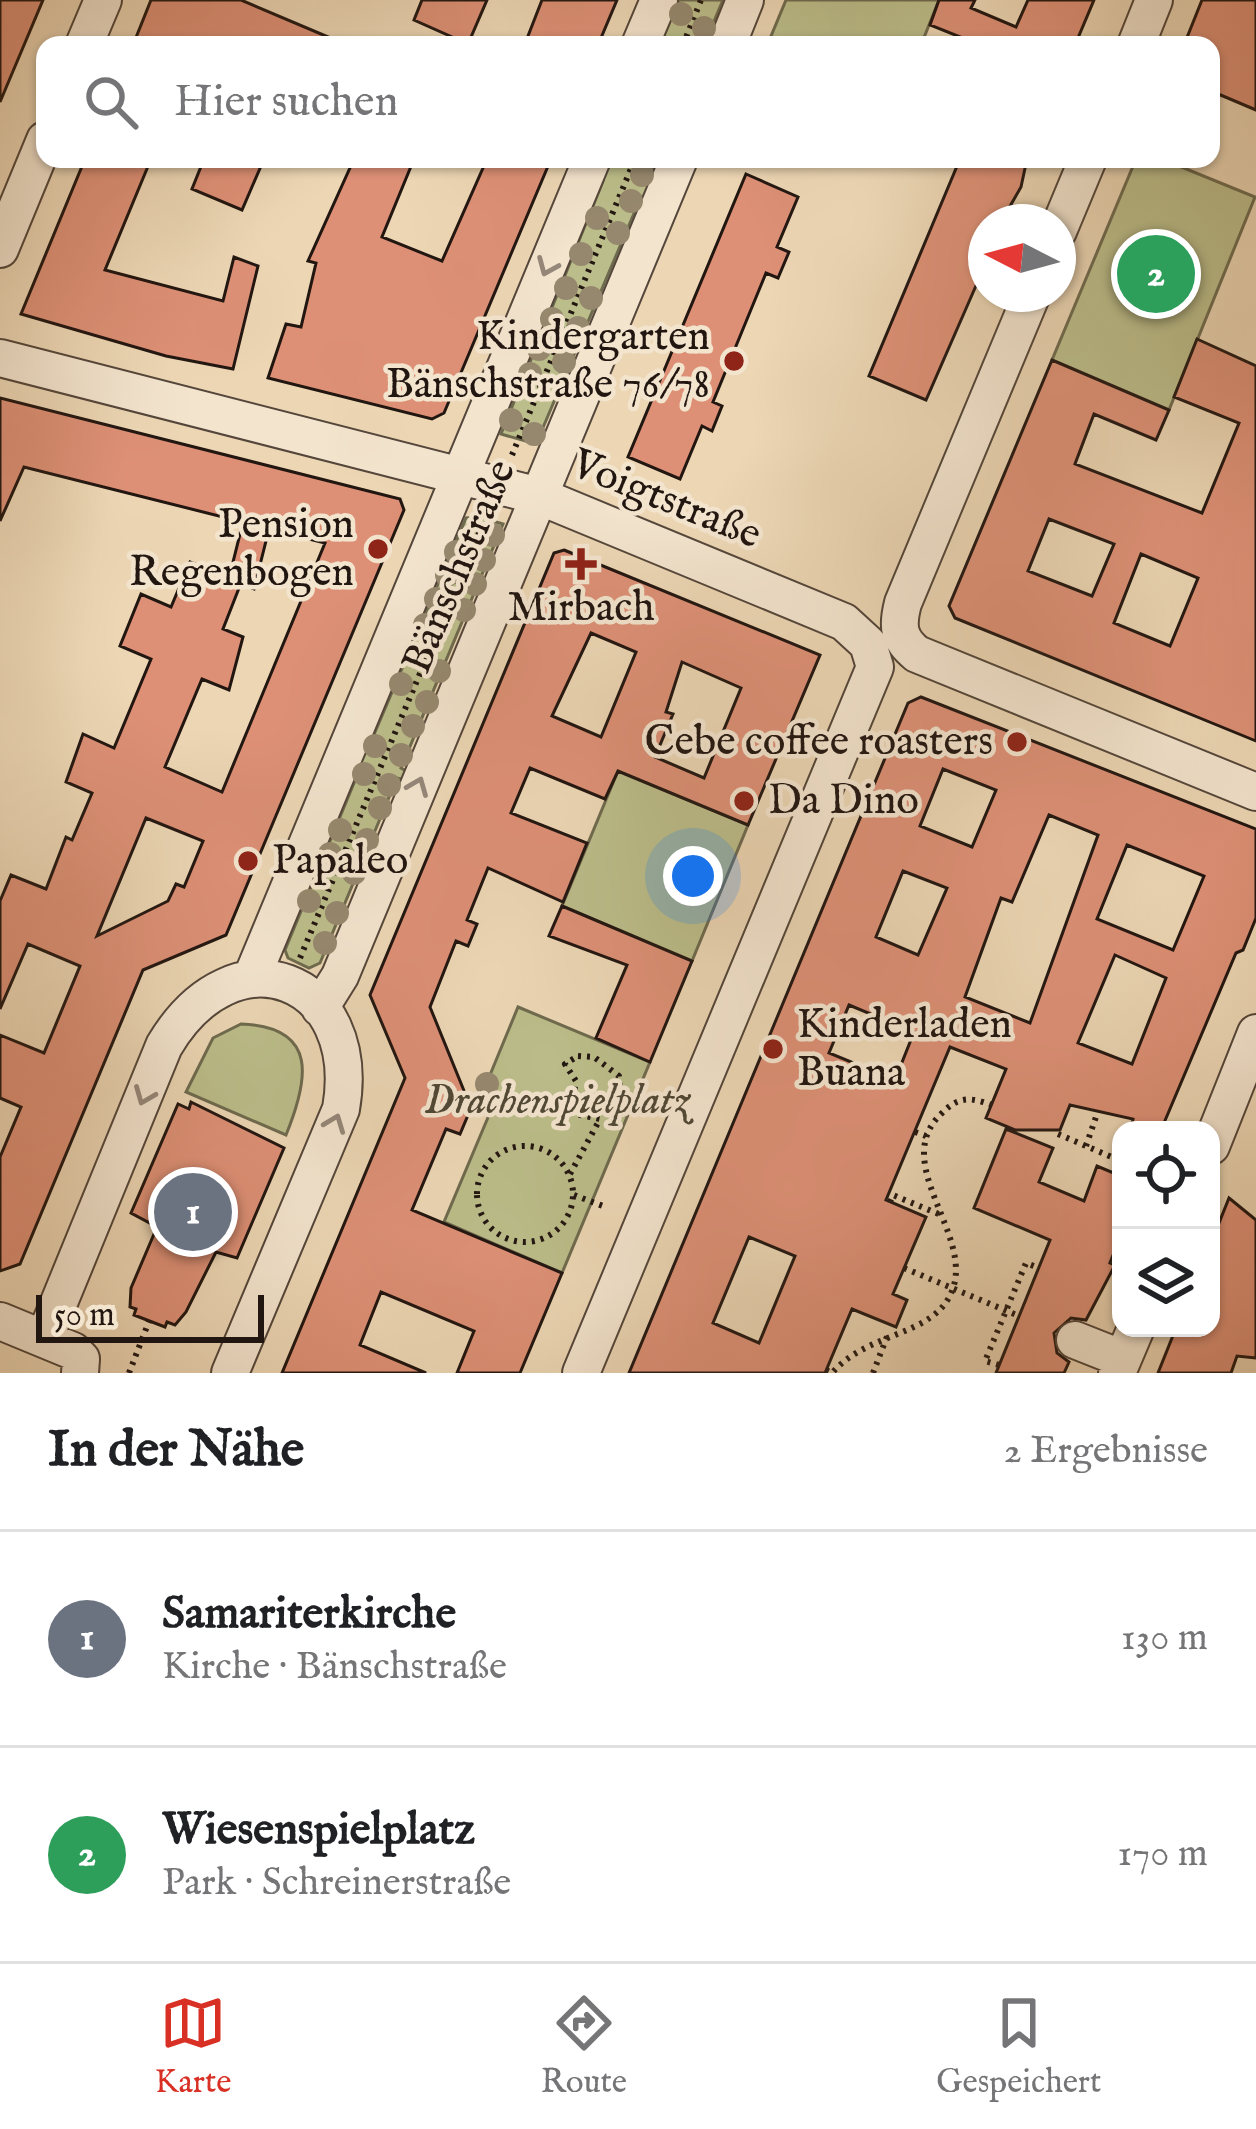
<!DOCTYPE html>
<html lang="de">
<head>
<meta charset="utf-8">
<style>
  :root { --surface:#fff; --page:#f2f2f2; --text:#202124; --muted:#757577; --line:#e0e0e0; --accent:#d93025 }
  body { margin:0; font-family:"IM FELL English",serif; background:var(--page); color:var(--text) }
  .controls { position:absolute; right:36px; bottom:36px; display:grid; overflow:hidden; border-radius:24px; box-shadow:0 3px 9px #0004 }
  .controls button { width:108px; height:108px; display:grid; place-items:center; padding:0; border:0; border-bottom:3px solid var(--line); background:var(--surface); color:var(--text); font:60px sans-serif }
  .compass { position:absolute; left:968px; top:204px; width:108px; height:108px; border-radius:50%; background:var(--surface); box-shadow:0 3px 9px #0004; rotate:276deg }
  .scale { position:absolute; left:36px; bottom:30px; width:228px; box-sizing:border-box; padding-left:12px; border:6px solid #221611; border-top:0; font-size:33px; line-height:42px; white-space:nowrap; color:#221611; -webkit-text-stroke:9px #f3e4ce; paint-order:stroke }
  .you { position:absolute; left:693px; top:876px; width:42px; height:42px; margin:-30px; border:9px solid #fff; border-radius:50%; background:#1a73e8; box-shadow:0 0 0 18px #1a73e833 }
  .badge { display:grid; place-items:center; width:78px; height:78px; border-radius:50%; background:var(--accent); color:#fff; font-size:39px; font-weight:700 }
  .pin { position:absolute; translate:-50% -50%; border:6px solid #fff; box-shadow:0 3px 12px #0006 }
  .list { margin:0; padding:0; list-style:none }
  h2 { display:flex; justify-content:space-between; align-items:center; height:156px; margin:0; padding:0 48px; font-size:51px }
  h2 small { font-size:39px; font-weight:400; color:var(--muted) }
  .list li { display:grid; grid-template-columns:78px 1fr auto; gap:36px; align-items:center; box-sizing:border-box; height:216px; padding:0 48px; border-top:3px solid var(--line) }
  .list b { display:block; font-size:45px; white-space:nowrap }
  .list p { margin:0; font-size:39px; white-space:nowrap; color:var(--muted) }
  .list em { font-size:39px; font-style:normal; color:var(--muted) }
  .icon { flex:none; width:66px; height:66px; fill:none; stroke:currentColor; stroke-width:2; stroke-linecap:round; stroke-linejoin:round }
  .map { position:relative; flex:none; width:1256px; height:1373px; overflow:hidden }
  .search { position:absolute; background:var(--surface); box-shadow:0 3px 9px #0004; left:36px; right:36px; top:36px; height:132px; display:flex; align-items:center; gap:30px; box-sizing:border-box; padding:0 42px; border-radius:24px; color:var(--muted); font-size:45px }
  .sheet { height:588px; background:var(--surface) }
  nav { display:flex; justify-content:space-around; align-items:center; box-sizing:border-box; height:168px; border-top:3px solid var(--line); background:var(--surface); font-size:33px; color:var(--muted) }
  nav a { display:grid; justify-items:center; gap:6px }
  nav .on { color:var(--accent) }
  .map>svg:first-child { display:block }
  .green { fill:#bbbd8a; stroke:#6e6a4e; stroke-width:3 }
  .building { fill:#dd9076; stroke:#221611; stroke-width:3; fill-rule:evenodd }
  .lines { fill:none; stroke-linecap:round; stroke-linejoin:round }
  .minor-casing { stroke:#54463a; stroke-width:40 }
  .path { stroke:#221611; stroke-width:6; stroke-dasharray:3 6; stroke-linecap:butt }
  .minor { stroke:#f3e4ce; stroke-width:36 }
  .tree { fill:#96886e }
  .oneway { stroke:#958779 }
  .poi-dot { fill:#8f2418; stroke:#f3e4ce; stroke-width:4.5 }
  .labels { text-anchor:middle; dominant-baseline:central; stroke-width:9; stroke-linejoin:round; paint-order:stroke }
  .poi-label { font-size:42px; fill:#221611; stroke:#f3e4ce; text-anchor:end }
  .street-label { font-size:42px; fill:#221611; stroke:#f3e4ce }
  .park-label { font-size:42px; font-style:italic; fill:#504835; stroke:#f3e4ce }
</style>
</head>
<body>
<div class="map">
<svg width="1256" height="1373" viewBox="0 0 1256 1373">
  <rect width="100%" height="100%" fill="#ecd6b4"/>
  <filter id="stains"><feTurbulence type="fractalNoise" baseFrequency=".00167" numOctaves="4"/><feColorMatrix values="0 0 0 0 .2 0 0 0 0 .09 0 0 0 0 .02 0 0 0 .5 -.17"/></filter>
  <radialGradient id="worn" r=".72"><stop offset=".6" stop-color="#630" stop-opacity="0"/><stop offset="1" stop-color="#630" stop-opacity=".3"/></radialGradient>
  <!-- green -->
  <path class="green" d="M679,0h44l-19,45h-44z
    M786,0h153l-18,45h-143l-9,-4z
    M613,159h44l-10,24 6,5 -5,10 -7,-1 -105,247 -35,-10 102,-253 -5,-3z
    M1136,159h26l93,38 -86,213 -117,-50z
    M479,517l24,7 -102,244 7,4 -3,8 -8,-2 -77,185 -11,5 -21,-10 -3,-8 76,-184 -5,-4 4,-13 7,2 99,-233z
    M618,771l130,54 -56,136 -130,-55z
    M518,1007l132,55 -88,211 -118,-51 45,-107 -13,-6z
    M241,1024c79,3 67,57 45,111l-100,-43 27,-54z"/>
  <!-- building -->
  <path class="building" d="M0,0h43l-43,102z
    M151,0h90l106,45h-214z
    M422,0h65l-19,44 -54,-24z
    M542,0h75l-19,45h-53l-17,-9z
    M939,0h36l-4,8 45,19 12,-27h66l-19,45h-95l-50,-20z
    M1202,0h54v110l-45,-19v-46h-27z
    M85,159h66l-46,111 118,31 11,-44 24,9 -25,103 -67,-13 -145,-42z
    M204,159h60l-22,51 -50,-21z
    M354,159h60l-32,78 60,24 45,-102h64l-107,254 -12,6 -164,-41 18,-54 15,3 15,-64 -8,-2z
    M960,159h67l-6,28 -20,35h-15l-4,50 -56,128 -57,-24z
    M746,174l52,23 -21,50 12,5 -11,26 -12,-5 -53,129 9,4 -10,25 -10,-5 -22,53 -52,-22z
    M1197,339l59,27v375l-301,-123 -6,-12 103,-246 117,50 -13,30 -62,-26 -19,50 127,49 37,-90 -65,-26zM1049,519l65,25 -22,52 -64,-25zM1141,554l57,24 -28,68 -56,-23z
    M0,398l400,101 4,11 -178,425 -83,35 -123,294 -20,7v-114l21,-50 -21,-9v-63l44,18 36,-87 -52,-22 -28,65v-108l11,-26 35,14 20,-52 6,3 20,-47 -26,-11 17,-48 31,14 37,-89 -31,-13 21,-52 30,13 19,-45 39,16 14,-56 -219,-55 -24,54zM269,529l56,14 -103,249 -57,-25 37,-88 27,11 14,-53 -20,-8 18,-46 13,6zM146,818l57,23 -19,46 -8,-3 -8,17 -71,35z
    M564,550l256,105 -72,170 -130,-54 -13,28 -75,-31 -19,45 76,30 -24,59 -75,-34 -21,52 10,4 -9,22 -12,-5 -26,66 41,101 -11,26 -14,-5 -34,81 150,63 -42,100h-63l17,-42 -93,-39 -21,53 66,28h-144l123,-295 -35,-83 184,-442zM591,633l45,19 -35,85 -49,-21zM682,662l59,26 -37,90 -49,-21 18,-43 -7,-2z
    M921,697l335,132v89l-13,32 -7,3 -75,177h-31l3,-11 -63,-14 -10,25h-45l-29,-12 20,-49 -56,-22 -64,153 40,17 -33,77 14,6 -11,27 -44,-18 -27,64h-196l279,-670zM943,769l53,21 -24,57 -52,-21zM1049,815l49,20 -68,188 -65,-26 36,-99 11,4zM1127,845l77,31 -31,74 -76,-31zM903,871l44,17 -29,67 -42,-18zM1115,955l51,23 -34,86 -54,-21zM849,1005l65,27 -19,48 -66,-27zM749,1237l46,19 -36,87 -46,-20z
    M562,906l130,55 -42,101 -54,-24 31,-73 -78,-29z
    M191,1102l93,46 -47,110 -21,-6 -30,60 -11,13 -8,-3 -2,5 -31,-12 2,-6 -6,-2 1,-19 26,-61 -26,-14 47,-109 11,5z
    M1006,1129l47,19 -14,34 45,19 13,-35 24,10v59l-11,28 5,2 -29,55 -15,-2 -17,15 3,20 12,9 -5,11h-68l54,-133 -76,-32z
    M1229,1198l27,22v138l-19,-2 -6,17h-73l18,-45h35v-85z"/>
  <g class="lines">
    <!-- minor casing -->
    <g class="minor-casing">
      <path id="minor" d="M84,45l19,-45
        M640,45l19,-45
        M727,45l18,-45
        M1136,45l18,-45
        M1058,231l30,-72
        M0,249l45,-109
        M1032,294l-129,309c-6,23 -5,36 14,51l339,138
        M0,358l539,138 305,126 24,22 7,23 -294,706
        M252,977l340,-818
        M320,1008l20,-32 339,-817
        M1211,1146l45,-113
        M0,1321l73,30 8,8 -1,14
        M44,1339l120,-293c70,-119 200,-69 177,63l-111,264
        M1075,1340l48,19
        M1117,1373l19,-45"/>
    </g>
    <!-- path -->
    <path class="path" d="M683,45l18,-45
      M512,455l123,-296
      M300,958l186,-441
      M578,1056l16,1 25,19 2,19 -21,24 -30,-6 6,-32 -11,-17z
      M621,1095l24,10
      M915,1132l11,4
      M1058,1134l63,27
      M477 1194a48 48 0 1 1 96 0a48 48 0 1 1-96 0Z
      M1086,1146l12,-35
      M570,1174l30,-55
      M574,1195l29,11
      M890,1202l3,-7 48,20
      M904,1268l115,48
      M999,1365l-14,-4 41,-98 13,5
      M826,1370l6,3c36,-42 102,-36 120,-82 23,-56 -64,-128 -10,-178 17,-17 28,-16 50,-8
      M129,1373l22,-57
      M873,1373l15,-39"/>
    <!-- minor -->
    <use href="#minor" class="minor"/>
  </g>
  <!-- trees -->
  <g class="tree">
    <circle cx="681" cy="14" r="12"/>
    <circle cx="704" cy="28" r="12"/>
    <circle cx="642" cy="175" r="12"/>
    <circle cx="631" cy="201" r="12"/>
    <circle cx="597" cy="218" r="12"/>
    <circle cx="618" cy="233" r="12"/>
    <circle cx="581" cy="254" r="12"/>
    <circle cx="566" cy="288" r="12"/>
    <circle cx="591" cy="298" r="12"/>
    <circle cx="552" cy="319" r="12"/>
    <circle cx="578" cy="328" r="12"/>
    <circle cx="539" cy="349" r="12"/>
    <circle cx="564" cy="362" r="12"/>
    <circle cx="530" cy="374" r="12"/>
    <circle cx="511" cy="420" r="12"/>
    <circle cx="534" cy="434" r="12"/>
    <circle cx="493" cy="535" r="12"/>
    <circle cx="456" cy="552" r="12"/>
    <circle cx="484" cy="560" r="12"/>
    <circle cx="447" cy="575" r="12"/>
    <circle cx="475" cy="584" r="12"/>
    <circle cx="436" cy="599" r="12"/>
    <circle cx="464" cy="610" r="12"/>
    <circle cx="425" cy="625" r="12"/>
    <circle cx="439" cy="671" r="12"/>
    <circle cx="401" cy="684" r="12"/>
    <circle cx="427" cy="702" r="12"/>
    <circle cx="413" cy="726" r="12"/>
    <circle cx="375" cy="746" r="12"/>
    <circle cx="401" cy="755" r="12"/>
    <circle cx="364" cy="774" r="12"/>
    <circle cx="389" cy="785" r="12"/>
    <circle cx="380" cy="808" r="12"/>
    <circle cx="340" cy="830" r="12"/>
    <circle cx="367" cy="840" r="12"/>
    <circle cx="330" cy="854" r="12"/>
    <circle cx="354" cy="873" r="12"/>
    <circle cx="309" cy="901" r="12"/>
    <circle cx="337" cy="913" r="12"/>
    <circle cx="325" cy="943" r="12"/>
    <circle cx="487" cy="1084" r="12"/>
  </g>
  <!-- one-way arrows -->
  <defs><path id="oneway-chevron" d="M-2-3.5L2.5 0L-2 3.5" fill="none" stroke-width="1.6" stroke-linecap="round" stroke-linejoin="round" transform="scale(3)"/></defs>
  <g class="oneway">
    <use href="#oneway-chevron" transform="translate(547 267) rotate(113)"/>
    <use href="#oneway-chevron" transform="translate(418 786) rotate(-68)"/>
    <use href="#oneway-chevron" transform="translate(144 1096) rotate(112)"/>
    <use href="#oneway-chevron" transform="translate(335 1123) rotate(-69)"/>
  </g>
  <!-- markers -->
  <g class="poi-dot">
    <circle cx="734" cy="361" r="12"/>
    <circle cx="378" cy="549" r="12"/>
    <path d="M575 546h12v12h12v12h-12v12h-12v-12h-12v-12h12z"/>
    <circle cx="1017" cy="742" r="12"/>
    <circle cx="744" cy="801" r="12"/>
    <circle cx="248" cy="861" r="12"/>
    <circle cx="773" cy="1049" r="12"/>
  </g>
  <g class="labels">
    <!-- poi labels -->
    <g class="poi-label">
      <text x="710" y="337">Kindergarten<tspan x="710" dy="48">Bänschstraße 76/78</tspan></text>
      <text x="354" y="525">Pension<tspan x="354" dy="48">Regenbogen</tspan></text>
      <text x="581" y="608" text-anchor="middle">Mirbach</text>
      <text x="993" y="742">Cebe coffee roasters</text>
      <text x="768" y="801" text-anchor="start">Da Dino</text>
      <text x="272" y="861" text-anchor="start">Papaleo</text>
      <text x="797" y="1025" text-anchor="start">Kinderladen<tspan x="797" dy="48">Buana</tspan></text>
    </g>
    <!-- street labels -->
    <g class="street-label">
      <text transform="translate(666 500) rotate(22)">Voigtstraße</text>
      <text transform="translate(460 567) rotate(-67)">Bänschstraße</text>
    </g>
    <!-- park labels -->
    <g class="park-label">
      <text x="557" y="1101">Drachenspielplatz</text>
    </g>
  </g>
  <rect width="100%" height="100%" filter="url(#stains)"/>
  <rect width="100%" height="100%" fill="url(#worn)"/>
</svg>
<div class="controls">
<button><svg class="icon" aria-label="locate" viewBox="0 0 24 24"><circle cx="12" cy="12" r="6"/><path d="M12 2v4M12 18v4M2 12h4M18 12h4"/></svg></button>
<button><svg class="icon" aria-label="layers" viewBox="0 0 24 24"><path d="M12 4l9 5-9 5-9-5zM3 14l9 5 9-5"/></svg></button>
</div>
<svg class="compass" viewBox="-18 -18 36 36"><path d="M0-13l5 13h-10z" fill="#e53935"/><path d="M0 13l5-13h-10z" fill="#757577"/></svg>
<div class="scale">50 m</div>
<div class="you"></div>
<div class="pin badge" style="left:193px;top:1212px;background:#6b7280">1</div>
<div class="pin badge" style="left:1156px;top:274px;background:#2e9e5b">2</div>
<div class="search"><svg class="icon" aria-label="search" viewBox="0 0 24 24"><circle cx="10" cy="10" r="6"/><path d="M15 15l6 6"/></svg>Hier suchen</div>
</div>
<section class="sheet">
<h2>In der Nähe<small>2 Ergebnisse</small></h2>
<ul class="list">
<li><span class="badge" style="background:#6b7280">1</span><div><b>Samariterkirche</b><p>Kirche · Bänschstraße</p></div><em>130 m</em></li>
<li><span class="badge" style="background:#2e9e5b">2</span><div><b>Wiesenspielplatz</b><p>Park · Schreinerstraße</p></div><em>170 m</em></li>
</ul>
</section>
<nav>
<a class="on"><svg class="icon" aria-label="map" viewBox="0 0 24 24"><path d="M3 6l6-2 6 2 6-2v14l-6 2-6-2-6 2zM9 4v14M15 6v14"/></svg>Karte</a>
<a><svg class="icon" aria-label="directions" viewBox="0 0 24 24"><path d="M12 3l9 9-9 9-9-9zM9 14v-3h6M13 9l2 2-2 2"/></svg>Route</a>
<a><svg class="icon" aria-label="saved" viewBox="0 0 24 24"><path d="M7 4h10v16l-5-4-5 4z"/></svg>Gespeichert</a>
</nav>
</body>
</html>
